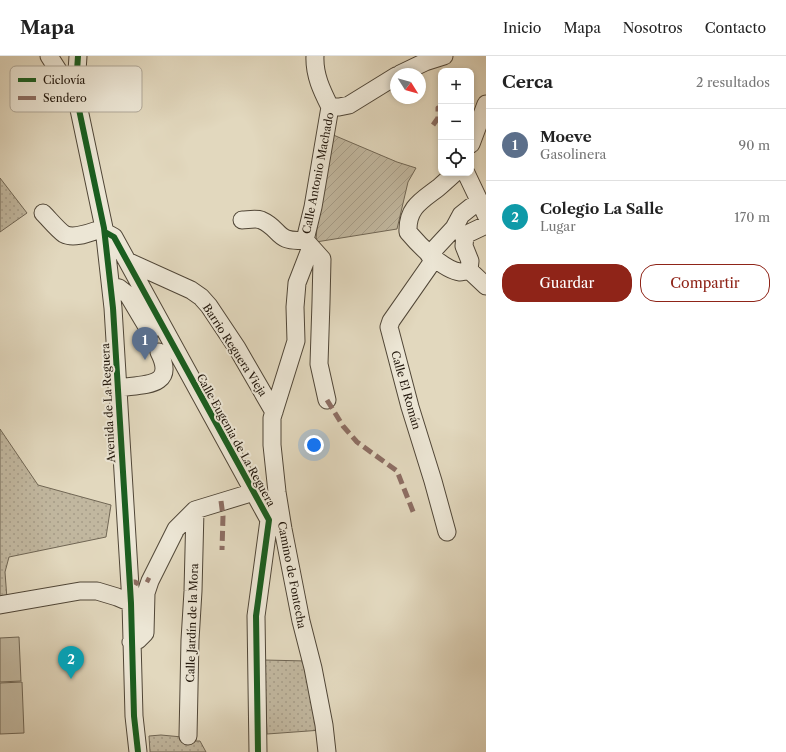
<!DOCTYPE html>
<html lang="es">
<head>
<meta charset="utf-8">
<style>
  :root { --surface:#fff; --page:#f6f6f6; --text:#222; --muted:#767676; --line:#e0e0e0; --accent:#8f2418 }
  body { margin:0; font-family:"Libre Caslon Text",serif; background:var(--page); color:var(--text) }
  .controls { position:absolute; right:12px; top:12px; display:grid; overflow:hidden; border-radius:8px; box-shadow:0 2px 6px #0003 }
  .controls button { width:36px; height:36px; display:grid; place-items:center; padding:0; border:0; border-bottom:1px solid var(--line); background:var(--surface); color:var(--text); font:20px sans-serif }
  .compass { position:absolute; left:390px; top:12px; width:36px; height:36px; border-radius:50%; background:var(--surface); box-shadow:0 2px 6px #0003; rotate:127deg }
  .you { position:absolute; left:314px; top:389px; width:14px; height:14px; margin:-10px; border:3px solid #fff; border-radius:50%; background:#1a73e8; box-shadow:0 0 0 6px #1a73e833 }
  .badge { display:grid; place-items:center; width:26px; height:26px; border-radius:50%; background:var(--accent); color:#fff; font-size:13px; font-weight:700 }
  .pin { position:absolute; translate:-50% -33px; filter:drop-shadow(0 1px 2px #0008) }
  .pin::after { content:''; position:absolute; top:21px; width:14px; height:12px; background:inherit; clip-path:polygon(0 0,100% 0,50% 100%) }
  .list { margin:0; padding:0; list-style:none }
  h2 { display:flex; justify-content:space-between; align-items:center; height:52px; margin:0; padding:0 16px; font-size:17px }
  h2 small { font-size:13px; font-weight:400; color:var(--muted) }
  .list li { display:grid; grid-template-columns:26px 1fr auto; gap:12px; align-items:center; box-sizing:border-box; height:72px; padding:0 16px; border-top:1px solid var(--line) }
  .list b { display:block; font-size:15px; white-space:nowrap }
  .list p { margin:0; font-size:13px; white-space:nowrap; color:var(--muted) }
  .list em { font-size:13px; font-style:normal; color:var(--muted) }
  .actions { display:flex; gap:8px; padding:12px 16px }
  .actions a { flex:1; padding:9px 0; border:1px solid var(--accent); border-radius:16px; text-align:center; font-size:14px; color:var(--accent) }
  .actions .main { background:var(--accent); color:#fff }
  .icon { flex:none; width:22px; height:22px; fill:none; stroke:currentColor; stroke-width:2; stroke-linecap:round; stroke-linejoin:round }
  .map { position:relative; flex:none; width:486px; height:696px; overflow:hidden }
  header { display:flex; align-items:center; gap:24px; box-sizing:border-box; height:56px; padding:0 20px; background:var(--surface); border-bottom:1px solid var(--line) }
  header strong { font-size:19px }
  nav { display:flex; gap:22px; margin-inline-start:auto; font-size:14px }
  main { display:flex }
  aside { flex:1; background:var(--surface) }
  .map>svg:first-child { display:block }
  .grass { fill:url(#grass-dots); stroke:#706654 }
  .garden { fill:url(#garden-furrows); stroke:#706654 }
  .pitch { fill:#c1b79f; stroke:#706654 }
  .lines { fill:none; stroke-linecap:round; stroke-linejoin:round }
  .minor-casing { stroke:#504637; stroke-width:19 }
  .minor { stroke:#ece6d5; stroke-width:17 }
  .quiet { stroke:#8d6e63; stroke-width:5; stroke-dasharray:10 5; stroke-linecap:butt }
  .cycleway-casing { stroke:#ece6d5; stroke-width:8 }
  .cycleway { stroke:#1b5e20; stroke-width:6 }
  .labels { text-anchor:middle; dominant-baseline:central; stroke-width:4; stroke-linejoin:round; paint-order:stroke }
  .street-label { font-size:11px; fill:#20150a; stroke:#ece6d5 }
  .key { fill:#ece6d5; stroke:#afa798; stroke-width:1 }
  .key-label { font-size:11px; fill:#20150a }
</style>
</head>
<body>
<header>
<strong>Mapa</strong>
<nav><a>Inicio</a><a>Mapa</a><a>Nosotros</a><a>Contacto</a></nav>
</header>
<main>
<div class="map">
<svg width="486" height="696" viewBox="0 0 486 696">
  <defs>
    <pattern id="grass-dots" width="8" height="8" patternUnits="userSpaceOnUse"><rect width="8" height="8" fill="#c1b79f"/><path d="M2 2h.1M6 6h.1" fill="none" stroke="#a69c88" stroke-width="1.8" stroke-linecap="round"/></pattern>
    <pattern id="garden-furrows" width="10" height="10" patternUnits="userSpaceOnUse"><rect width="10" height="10" fill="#c1b79f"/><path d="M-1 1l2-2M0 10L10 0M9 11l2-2" fill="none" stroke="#a69c88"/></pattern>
  </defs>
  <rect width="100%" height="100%" fill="#e2d8be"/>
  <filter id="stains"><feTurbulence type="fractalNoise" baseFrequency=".005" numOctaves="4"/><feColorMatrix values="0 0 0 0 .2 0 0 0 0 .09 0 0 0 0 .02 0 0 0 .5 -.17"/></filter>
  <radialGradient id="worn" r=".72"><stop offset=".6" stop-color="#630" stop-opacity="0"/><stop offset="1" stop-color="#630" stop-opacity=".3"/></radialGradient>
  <!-- grass -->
  <path class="grass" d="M0,122l27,35 -27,19z
    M0,373l38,56 73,20 -5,32 -97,20 -4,15 2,27 -7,1z
    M264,604l43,1 15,69 -55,4z
    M161,679l21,2 11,4h7l6,11h-56l-1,-16z"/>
  <!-- garden -->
  <path class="garden" d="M331,78l66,28 19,6 -8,14 -11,47 -81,13 3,-51z"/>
  <!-- pitch -->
  <path class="pitch" d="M19,581l2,44 -21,1v-44z
    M22,626l2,51 -24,1v-51z"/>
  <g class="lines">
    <!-- minor casing -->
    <g class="minor-casing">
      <path id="minor" d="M49,0l28,44
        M78,0l-2,30 1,14 27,128 9,80 18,295 3,113 4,36
        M315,0c-1,19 7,35 15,51
        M400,18l25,-12 19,-6
        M330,51h9l10,-2 47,-29
        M471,88l15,-40
        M455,117c-6,5 -11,10 -17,15 -17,13 -31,20 -30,44 11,13 35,38 52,40 3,0 6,-1 9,-2
        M466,117l20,42
        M43,157c6,6 15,17 21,21 11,6 29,-3 40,-6
        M242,164c5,0 14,-2 19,0 21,9 14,23 44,20
        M456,174l9,5 21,-10
        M105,176l9,5 155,283 -13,96 2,136
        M465,179l-1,11 6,15 -1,9 17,16
        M305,184l17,19 -1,43 -2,62 8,36
        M305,184l8,-33 17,-100
        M311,191l-14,36 -2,24 1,34 -24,77v27l5,47 6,37 18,92 12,47 11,57 3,27
        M429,199l25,-27 7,-13 10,-8 8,-5
        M435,202l-44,63 -2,6 21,80 23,74 14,51
        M127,205l64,29 10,7 8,9 28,42 37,64
        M111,230l8,2 9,7 22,37
        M117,332c26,-4 60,0 42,-36
        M0,549l80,-14h17l20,6 14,6
        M131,586l7,-2 7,-7 1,-40 4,-12 26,-52 19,-19 59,-18
        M188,680l2,-96 3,-49 2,-81"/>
    </g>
    <!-- minor -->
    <use href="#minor" class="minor"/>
    <!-- quiet -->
    <path class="quiet" d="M433,69l5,-7v-10l3,1
      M327,344l16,26 14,16 40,29 17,43
      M221,445l2,15 -1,34
      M146,523l4,2
      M129,526h6l5,3"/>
    <!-- cycleway casing -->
    <g class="cycleway-casing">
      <path id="cycleway" d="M78,0l-2,30 1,14 27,128 9,80 18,295 3,113 4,36
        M105,176l9,5 155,283 -13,96 2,136"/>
    </g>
    <!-- cycleway -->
    <use href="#cycleway" class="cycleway"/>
  </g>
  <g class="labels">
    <!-- street labels -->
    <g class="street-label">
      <text transform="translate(318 117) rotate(-79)">Calle Antonio Machado</text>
      <text transform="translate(235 294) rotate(57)">Barrio Reguera Vieja</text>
      <text transform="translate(406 334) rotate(74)">Calle El Román</text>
      <text transform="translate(108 347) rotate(-93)">Avenida de La Reguera</text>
      <text transform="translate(236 384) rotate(61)">Calle Eugenia de La Reguera</text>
      <text transform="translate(292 519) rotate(79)">Camino de Fontecha</text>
      <text transform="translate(192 567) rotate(-88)">Calle Jardín de la Mora</text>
    </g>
  </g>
  <!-- legend -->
  <rect x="10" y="10" width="132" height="46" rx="6" class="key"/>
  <rect x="18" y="22" width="18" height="4" fill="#1b5e20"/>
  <rect x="18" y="40" width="18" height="4" fill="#8d6e63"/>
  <g class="key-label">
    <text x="43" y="28">Ciclovía</text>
    <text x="43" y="46">Sendero</text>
  </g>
  <rect width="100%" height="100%" filter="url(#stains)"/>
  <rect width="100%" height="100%" fill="url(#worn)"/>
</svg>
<div class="controls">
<button>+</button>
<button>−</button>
<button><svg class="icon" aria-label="locate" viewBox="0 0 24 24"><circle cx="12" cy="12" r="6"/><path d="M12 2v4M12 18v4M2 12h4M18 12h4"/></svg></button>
</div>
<svg class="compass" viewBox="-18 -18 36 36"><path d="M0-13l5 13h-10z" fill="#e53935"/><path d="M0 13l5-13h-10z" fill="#767676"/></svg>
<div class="you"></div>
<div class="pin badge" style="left:145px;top:304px;background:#5c6f8a">1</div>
<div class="pin badge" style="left:71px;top:623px;background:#0f9aa8">2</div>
</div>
<aside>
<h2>Cerca<small>2 resultados</small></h2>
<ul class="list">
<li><span class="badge" style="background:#5c6f8a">1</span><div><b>Moeve</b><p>Gasolinera</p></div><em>90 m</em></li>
<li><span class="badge" style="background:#0f9aa8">2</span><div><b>Colegio La Salle</b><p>Lugar</p></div><em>170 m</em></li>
</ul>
<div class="actions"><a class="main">Guardar</a><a>Compartir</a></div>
</aside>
</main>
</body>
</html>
